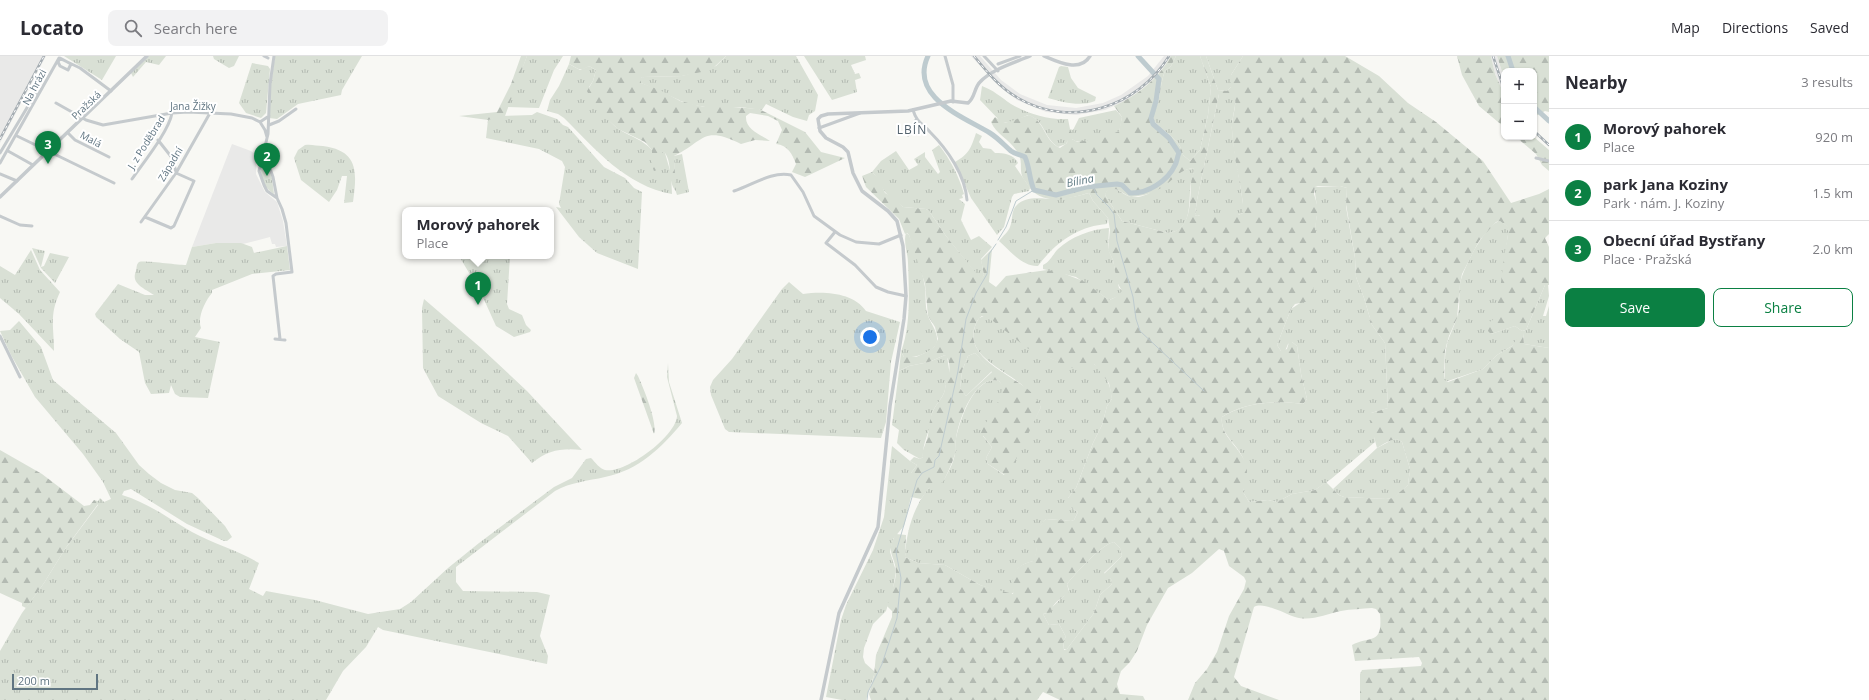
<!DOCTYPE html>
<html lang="en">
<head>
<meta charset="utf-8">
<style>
  :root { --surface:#fff; --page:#f2f2f3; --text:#2b2b33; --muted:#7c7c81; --line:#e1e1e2; --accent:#0b8043 }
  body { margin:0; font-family:"Open Sans",sans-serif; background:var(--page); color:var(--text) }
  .controls { position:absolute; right:12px; top:12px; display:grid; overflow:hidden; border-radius:8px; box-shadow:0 1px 3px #0004 }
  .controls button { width:36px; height:36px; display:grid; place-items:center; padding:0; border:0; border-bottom:1px solid var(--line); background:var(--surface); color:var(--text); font:20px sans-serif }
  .scale { position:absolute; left:12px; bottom:10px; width:86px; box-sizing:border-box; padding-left:4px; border:2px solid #607582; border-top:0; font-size:11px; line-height:14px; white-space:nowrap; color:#607582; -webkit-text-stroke:3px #fff; paint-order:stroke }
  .you { position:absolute; left:870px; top:281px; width:14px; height:14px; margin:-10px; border:3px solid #fff; border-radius:50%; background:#1a73e8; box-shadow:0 0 0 6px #1a73e833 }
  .badge { display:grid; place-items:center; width:26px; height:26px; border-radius:50%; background:var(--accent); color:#fff; font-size:13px; font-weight:700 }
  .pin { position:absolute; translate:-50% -33px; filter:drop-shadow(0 1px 2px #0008) }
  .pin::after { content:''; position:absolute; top:21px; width:14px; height:12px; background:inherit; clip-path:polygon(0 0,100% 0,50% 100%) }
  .popup { position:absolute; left:402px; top:151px; width:152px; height:52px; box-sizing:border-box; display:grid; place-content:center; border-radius:8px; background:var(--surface); filter:drop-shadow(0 1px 3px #0005); font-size:13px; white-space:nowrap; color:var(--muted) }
  .popup b { font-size:15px; color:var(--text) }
  .popup::after { content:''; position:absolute; left:50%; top:100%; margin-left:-8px; border:8px solid transparent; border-top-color:var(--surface) }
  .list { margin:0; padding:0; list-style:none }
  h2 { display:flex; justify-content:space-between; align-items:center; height:52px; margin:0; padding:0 16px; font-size:17px }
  h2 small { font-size:13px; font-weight:400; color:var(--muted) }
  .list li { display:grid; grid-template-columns:26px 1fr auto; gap:12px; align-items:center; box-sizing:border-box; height:56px; padding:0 16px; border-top:1px solid var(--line) }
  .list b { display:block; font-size:15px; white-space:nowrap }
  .list p { margin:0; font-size:13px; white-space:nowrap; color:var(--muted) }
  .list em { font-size:13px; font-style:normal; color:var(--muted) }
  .actions { display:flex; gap:8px; padding:12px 16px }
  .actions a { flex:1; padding:9px 0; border:1px solid var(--accent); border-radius:8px; text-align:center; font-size:14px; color:var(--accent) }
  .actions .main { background:var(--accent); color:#fff }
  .icon { flex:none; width:22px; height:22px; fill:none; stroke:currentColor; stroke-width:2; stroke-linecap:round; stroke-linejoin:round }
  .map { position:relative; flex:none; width:1549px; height:644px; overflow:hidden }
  header { display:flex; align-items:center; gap:24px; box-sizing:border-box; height:56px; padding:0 20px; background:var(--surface); border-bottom:1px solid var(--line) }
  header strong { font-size:19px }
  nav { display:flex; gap:22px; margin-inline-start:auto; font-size:14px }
  .search { width:280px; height:36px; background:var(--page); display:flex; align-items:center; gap:10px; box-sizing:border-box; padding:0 14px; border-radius:8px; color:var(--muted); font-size:15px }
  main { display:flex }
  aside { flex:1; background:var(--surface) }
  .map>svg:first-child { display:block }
  .built { fill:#e9e9e8 }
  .grass { fill:url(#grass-tufts) }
  .forest { fill:url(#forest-firs); fill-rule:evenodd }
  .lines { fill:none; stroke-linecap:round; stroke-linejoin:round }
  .stream { stroke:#becbcf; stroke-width:1 }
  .river { stroke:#becbcf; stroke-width:5 }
  .minor { stroke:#c5cacd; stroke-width:3 }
  .tertiary { stroke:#c5cacd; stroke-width:3.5 }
  .rail-casing { stroke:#a5adb2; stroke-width:2.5 }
  .rail { stroke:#fff; stroke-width:1; stroke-dasharray:3; stroke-linecap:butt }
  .labels { text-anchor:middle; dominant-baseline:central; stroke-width:4; stroke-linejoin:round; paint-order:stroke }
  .street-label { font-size:10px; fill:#607582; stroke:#fff }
  .water-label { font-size:11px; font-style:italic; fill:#607b84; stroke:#fff }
  .quarter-label { font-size:12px; letter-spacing:1px; fill:#53626d; stroke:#fff }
</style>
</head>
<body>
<header>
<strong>Locato</strong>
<div class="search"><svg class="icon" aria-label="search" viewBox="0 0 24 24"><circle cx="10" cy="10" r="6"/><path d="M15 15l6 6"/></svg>Search here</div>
<nav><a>Map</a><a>Directions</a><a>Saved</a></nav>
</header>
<main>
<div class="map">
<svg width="1549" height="644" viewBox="0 0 1549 644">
  <defs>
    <pattern id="grass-tufts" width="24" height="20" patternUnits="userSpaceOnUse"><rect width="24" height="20" fill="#d9e0d5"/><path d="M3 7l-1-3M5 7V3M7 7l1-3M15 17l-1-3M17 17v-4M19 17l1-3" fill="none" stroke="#b3bab2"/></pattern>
    <pattern id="forest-firs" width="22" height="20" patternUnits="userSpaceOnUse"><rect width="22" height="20" fill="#d9e0d5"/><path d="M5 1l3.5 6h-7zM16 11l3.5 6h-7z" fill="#b3bab2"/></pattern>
  </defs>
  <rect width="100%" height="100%" fill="#f8f8f4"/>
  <!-- built -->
  <path class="built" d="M0,0h46l-46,87z
    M971,0h9l21,24 19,14 27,11 29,3 27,-5 18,-8 27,-19 16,-20h7l-19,25 -27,20 -20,9 -29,5 -30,-3 -29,-12 -20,-16z
    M1491,0h6l7,22v16l-9,-20z
    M232,88l19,7 7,6 -2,3v14l9,18 12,10 6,19 4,25 -11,1 -1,-3h-3l-2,-7 -27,7 -27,-1 -24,4z"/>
  <!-- grass -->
  <path class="grass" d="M64,0h52l-14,24z
    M149,0h17l-7,9 -13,-3 -13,15 -2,-4z
    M213,0h26l-5,10 -5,2 -15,-9z
    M275,0h87l-20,34 -1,5 -43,9 -21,15 -8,-1 2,-34z
    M527,0h36l-9,14 -15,38 -32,-1z
    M726,0h70l22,39 -3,16 -6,4 -2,6 -14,-4 -27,-13 -4,6 -22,-3h-35l-17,-3 -47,-21v-5l3,-1 38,-1 34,-10z
    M804,0h61l1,4 -15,5 4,9 4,-1 2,5 -6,2 2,12 -25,8z
    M1176,0h24l11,31 -3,28 -8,35 -10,11 -7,-6c0,-14 -23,-25 -29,-35 -2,-5 1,-8 2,-12 5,-12 4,-25 9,-37l6,-5z
    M1206,0h37l-12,19v12l-4,4 -9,-1z
    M252,7l16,3 2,3 -4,44 -5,5 -15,-5 -7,-10z
    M569,8l11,6 9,-4 7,4 -3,11 -4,6c8,16 16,33 31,43 12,7 23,10 32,20v12l6,-12 7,3 6,21 1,20c-46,-8 -77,-45 -108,-76l-6,-4 -11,-3 3,-11 9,-14z
    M1061,10l7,1 3,11 7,10 18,9 -1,4c-14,6 -33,1 -47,-3l11,-31z
    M982,30c11,4 19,11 29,18 18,10 37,16 57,15l2,10 3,1 6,-12 37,-8 6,7c-1,4 -1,12 -4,15 -5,7 -36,12 -43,9l-3,-2v-6l-6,11 -8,3c-15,-10 -13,-27 -30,-32l-16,7 -10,1 -22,-23z
    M1219,38h16c2,12 -4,24 -3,36 2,25 8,49 11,74v9l-5,2h-38l-3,1 -2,-1 2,-15z
    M537,56l20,7 6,6 5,2 36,40 21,11 9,10 8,4 -4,77 -41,-16 -18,-16 -23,-30 5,1 -2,-4 6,-37 -3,-6 -23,-12 -53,-11 2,-18 11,-4 33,-1z
    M976,77l6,3 -3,6 4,6 8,1 4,4c9,0 19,1 23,10l-3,3 15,22 -1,3 -15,3 -2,3 -8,30 -7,8 -26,-37 -16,-36c14,-8 16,-14 21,-29z
    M305,89c6,-1 12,1 18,1 36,5 34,26 30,56l-9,1 3,-27h-5l-5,14 -8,12 -28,-22 -7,-22 4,-8z
    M939,89c11,14 20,31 25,49l-2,1 1,3 -4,1 6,5 -4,16 10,20 8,-4 13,11 -11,12 3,16 -3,5 -35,-44 -17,-25 -3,-2 -23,-2c-5,-5 -15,-11 -18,-15 -5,-7 -6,-13 -13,-20l9,-11 15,-10 13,19 9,-5 -4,-6 11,-7v5l13,17 2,-2 -8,-22z
    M682,98l7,38 -12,3 -2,-6 -1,-33z
    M263,99l9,23 2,16c-14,-9 -15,-24 -11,-39z
    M1193,112l1,2c0,4 -2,8 -3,12 -3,17 3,49 -23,51l-46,-12 -17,-26c4,-14 16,-2 23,1 2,1 7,1 9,1 15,-1 29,-16 41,-24 4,-3 10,-4 15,-5z
    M1340,130l7,2 -1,19 9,51 1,19 8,21 8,27 13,18 3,65 -17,5 4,29 -44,37 -16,11 -23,4 -15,8 -9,-2 -19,2 -6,-10c2,-8 3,-26 0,-34 -6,-15 -23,-23 -21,-41 23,-15 54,-17 81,-13l4,-5 -6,-25 -4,-28 -5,-4 -4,2 -3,7h-4l-4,-6 14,-36 9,-6 15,-74c0,-6 2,-11 2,-16 1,-9 -3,-18 -2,-26z
    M1089,137l4,8 15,17 -1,6c-29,2 -52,19 -69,42 -15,1 -28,-15 -39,-25 3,-4 10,-10 11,-14 3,-7 1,-16 6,-21 11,-12 29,-6 42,-7 11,-1 21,-3 31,-6z
    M1500,165l9,6 -10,76 -8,31 24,-8 7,5 4,-1 19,-45h3l1,11 -6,20h3l3,-10v42l-25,-4 -1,-11 -11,13 -15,9 -14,14 -38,13 -1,-2c2,-10 0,-21 2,-31 2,-12 8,-21 11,-32 4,-10 1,-23 3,-33 2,-14 26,-61 40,-63z
    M1109,172l-1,21 5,11 6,28 4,3 -4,5 -10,4 -33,-23 -33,-8v-4c7,-3 10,-11 15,-16 13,-12 33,-20 51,-21z
    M906,177l3,2c6,15 12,31 15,47 3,11 0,23 4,34 3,8 10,16 9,25 -1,11 -24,18 -33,16l-3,-5c10,-27 8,-60 7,-89 0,-9 -5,-22 -2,-30z
    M216,187h25l11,4 2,6 33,-7 3,24 -38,4 -40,16v3c-7,8 -15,25 -11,35l-6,9 25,5 -12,56 -28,-1 -5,-3 -4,-9 -2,8 -18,1 -6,-11 -6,-31 -19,-13 -24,-22 -1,-3 23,-30 27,11h9c-8,-6 -24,-11 -18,-24 1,-4 0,-6 3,-9 5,-2 37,3 47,3l6,-18z
    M32,192l13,3 -4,16 3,-1 6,-13 19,4 -14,26 -14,-15z
    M31,194l9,20 20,22c-11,23 -6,35 -6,59l-35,-37 -19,-16v-32l15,9z
    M459,200h51l-3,48 2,5 13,6 4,10 5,5 -1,2 -16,5 -18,-11 -15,-33z
    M789,226l14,12c20,-3 50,-2 63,17l34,11 -9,40 -5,60 -5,16 -152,-6 -4,-3 -14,-34 -1,-8 3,-7 19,-21 50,-70z
    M424,243l57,49 46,43 55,59c-20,-2 -34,0 -50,13l-24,-27 -27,-13 -43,-27 -15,-28 -1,-60z
    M984,260c25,12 45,33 71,44 12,5 26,3 39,4 11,9 17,21 18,35l-5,7 -5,19 -9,18 -17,45 -8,10 3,10 7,4 -4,8 -3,1 -25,-2c-16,18 -5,23 -12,42 -18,4 -23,12 -20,31l-4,3 -30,-10 -35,-20 -27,-2 -13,-6c1,-24 8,-49 23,-68 6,-8 13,-3 18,-13 4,-7 8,-15 9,-23 2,-5 0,-10 1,-15 4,-18 19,-64 43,-57l4,5v6l-20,44 9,11 -6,11 2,6 16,11 3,-2 34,-66c-5,-8 -13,-17 -20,-23 -21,-17 -63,-32 -42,-66z
    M19,265l22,26 12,33 63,53 23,32 10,9 12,9 14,7 17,3 6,5 27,28 7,11 -5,4h-3l-37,-17 -56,-35 -7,2 -2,4c27,8 47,24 70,37 22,12 45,18 67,31l-10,26 14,7 3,-5 49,9 53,14 32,-5 11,-7 37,-34 31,-25 75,-56 18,-9 14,-19 5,-1c4,4 9,11 14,12 21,4 71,-34 72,-54l-10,-39 1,-14 1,19 13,41c-21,25 -43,47 -77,54 -17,4 -34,5 -50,14l-99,76v15l7,9 74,1 13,3 -10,41 8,20 -1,8 -164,-34 -5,-3 -12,20 -23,24 -17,29h-326v-49l22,-38 22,-30 21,-34 33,-44 -1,-2 3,-5 4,4 7,-3 -8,-17 -20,-28 -48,-57 -24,-42 -11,-24 10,-1z
    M975,297l17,18 -26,25 -6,-8 2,-17 6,-15z
    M945,299l2,1 3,20 -5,8c2,11 -8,18 -12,27 -2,3 -2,7 -2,10 -2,12 -9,24 -8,36l-3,2 -16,-9 -7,-7 2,-13 -7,-5 7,-54 10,-5 20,-4z
    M1394,383l5,1 3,2 8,27 -2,16 -14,13 -8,1 -42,-2 -5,-2 -6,-6 44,-41z
    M892,390l18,15 7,4 -6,8v24l-7,29 -11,13 -3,13 6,19 -3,18 -7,22 -13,13 -9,24 -1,9 2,6 9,8v4l-8,25h-24l-16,-3 15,-77 5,-15 27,-55 11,-33z
    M1114,486l6,6 2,8 -18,17 7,6 1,5 -12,11 -6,18 -27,36h-3l-1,-8 3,-4 -7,-13 -10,1 -6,-11 4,-1c7,-9 15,-14 22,-23l-2,-6c8,-10 36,-41 47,-42z"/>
  <!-- forest -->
  <path class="forest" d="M521,0h6l-22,60 -17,4 -29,-4 38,-4 14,-28z
    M571,0h155l-15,14 -29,6 -38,1 -3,1v5l19,7 20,11 24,6 16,-1 39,3 46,23 16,20 24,6 -40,19 -13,-5 4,-8c-4,-10 -8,-19 -20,-20l6,-14 -4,-9 -10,-5 -18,-3 -4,3c-1,14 14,18 24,25l-15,-1 -14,4c-39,-19 -36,-3 -67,12l2,35c-9,-9 -3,-27 -11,-38l-7,-2 -1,19 -3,1 -2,-5v-16l-7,-8 -27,-13 -22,-20 -9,-18 6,-10 3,-11 -7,-4c-9,6 -10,3 -20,-2z
    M1171,0h5l-5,10 -6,5c-5,12 -4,25 -9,37 -1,4 -4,7 -2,12 6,10 29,21 29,35l7,6 10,-11 8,-35 3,-28 -11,-31h6l12,34 9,1 4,-4v-12l12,-19h102l34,20 29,27 28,19 47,39 28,42 28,-9 10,-5v45l-4,4 4,9v38h-4l-19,45 -4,1 -7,-5 -24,8 -3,-3 1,-9 4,-2c8,-22 8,-45 12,-68 1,-9 4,-16 3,-25l-8,-6 -4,1 -17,19 -17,33 -2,10 -3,34 -8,18 -4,14 -1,30 4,2 35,-13 14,-14 15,-9 8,-13h3l1,11 25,4v352h-189v-26l2,-4 59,-4 1,-3 -3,-6 -64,4 -3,-16c18,-10 31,1 28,-31l-4,-5 -4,-1c-10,1 -21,1 -31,3 -16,3 -30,11 -46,6 -9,-3 -32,-16 -41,-10l-20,70 7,9 38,14h-91l7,-17 12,-14 10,-17 12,-36 15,-27 2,-8 -2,-4 -15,-11 -5,-15 -5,-2 -27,24 -24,15 -21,37 -10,26 -7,11 -9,9 -4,13 3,10 23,2 2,4h-85l-17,-8 -6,8h-166l-2,-6 5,-19 2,-20 16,-38v-6l-5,-5c3,-12 9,-23 9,-35 -1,-15 -11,-19 0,-37l10,1 -1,22 13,6 27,2 35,20 33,9c1,-4 -1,-8 -1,-12 1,-14 10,-18 21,-21 7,-15 0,-16 3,-26 1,-6 6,-12 10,-16l25,2 3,-1 4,-8 -10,-6v-8l8,-10 17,-45 9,-18 5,-19 5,-7 -3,-16 -15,-19h-9l-13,4 -45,-20 -34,-27 -11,-5c-5,3 -6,8 -8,13 -7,31 39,46 57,63 4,4 7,10 10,15l-31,65 -5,3 -17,-11 -2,-6 6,-11 -11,-14c5,-15 29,-40 18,-52 -24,-7 -41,40 -43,58 -1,5 1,10 -1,15 -3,10 -8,20 -12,28l-14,6 -8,11 -10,-2v-24l6,-8 -7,-4 4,-4 6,2 3,-2c-1,-7 1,-9 3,-15 4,-9 2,-22 7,-31 4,-9 14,-16 12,-27 5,-8 7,-22 0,-29l-16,7 -20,4 -10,5 2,-19 3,5h12l11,-5 7,-5 4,-8 -3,-12 -7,-11 -3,-32 -16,-49 -2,-2 -2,1 -6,-15 -33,-32 -4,-11 10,-4 7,7 6,14 10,5 8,9 23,2 3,2 17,25 35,43 3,-4 -3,-15 11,-11 -3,33 7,5 10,-11 41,-6 13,2 23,9 26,19c6,-2 9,-4 13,-9l-5,-9 -4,-22 -5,-10 2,-20 -2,-12 -15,-17 -4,-8c-22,6 -48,14 -62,-9 -1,-2 -4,-5 -5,-8 -3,-10 2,-15 -6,-26 -7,-11 -20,-16 -25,-28l4,-5 10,6 24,-8c16,6 15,26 31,33l7,-5 2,-12 3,2v6l5,3 29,-5 13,-6 3,-14 -8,-11c24,-11 44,-27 57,-50zM1219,38h15c4,11 -3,24 -2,36 1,25 8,49 11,74v9l-5,2 -31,-2 -10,3 -2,-1 2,-15zM1193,112l1,3c-1,4 -3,8 -3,12 -1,17 1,48 -23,50l-46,-12 -17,-26 2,-4c10,-6 15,3 24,6 12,-1 23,-4 33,-11 12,-8 13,-15 29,-18zM1318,130h22l7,2 -1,16 9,54 1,19 8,21 8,27 13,18 3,65 -17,5v13l6,22c7,-4 18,-13 25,-6l8,27 -2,16 -15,13 -7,1 -42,-2 -5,-2 -13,-13 -11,8 -23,4 -15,8 -9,-2 -19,2 -6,-10c2,-6 4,-15 4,-22 -1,-20 -28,-32 -25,-53 22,-15 55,-17 81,-13l4,-5 -6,-25 -4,-28 -5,-4h-3l-2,7 -6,2 -4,-6 14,-36 4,-5 15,-3 7,-27 1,-18 -3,-27 3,-21 -4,-14 1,-7zM975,297l17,19 -26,24 -6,-8 2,-17 6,-15zM1114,486l6,6 2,8 -19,19 8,4 1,5 -12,11 -6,18 -27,36 -3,1 -1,-9 3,-4 -7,-13 -10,1 -6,-11 8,-2c2,-11 11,-13 18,-20l-2,-8c8,-10 36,-41 47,-42z
    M1457,0h34l4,18 9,20v33l-25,-21 -17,-31z
    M1497,0h52v56l-4,-1 -11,6v-46h-30v7z
    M1516,81h18l15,13v21l-7,-6 -6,-11z
    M636,317l2,3c5,11 20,47 16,58l-20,-56z
    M0,394l42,24 42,32 6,-1 4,-5 4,1v3l-33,45 -21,34 -18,25 -4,-2v-3l-22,-10z"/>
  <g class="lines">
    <!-- stream -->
    <path class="stream" d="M1093,131l4,8 12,12 5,7 3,27 16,56 3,22 4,12 64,60
      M998,184l8,-13 10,-26 18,-11
      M867,644l1,-8 14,-28 15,-46 4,-40 -5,-26 21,-72 5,-7 12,-6 1,-7 4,-4 19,-85 8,-52 10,-26 11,-19 2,-20 7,-10"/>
    <!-- river -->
    <path class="river" d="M928,0c-19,41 34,60 62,77 8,5 14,12 21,18 4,3 10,4 14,6 5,11 4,22 9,33l22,5 30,-8 31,-3 5,1 8,8c17,1 38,-12 45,-28 2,-3 2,-8 4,-12l-10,-15 -16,-14 -2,-6 5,-17 3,-22 -21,-23
      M1508,0l5,15
      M1534,51l15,14"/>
    <!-- minor -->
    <path class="minor" d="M264,0l4,2
      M274,0l-4,28 -2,50 -9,37 5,14 3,6 10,7 5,11 4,14 6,49 -16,2 -3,2 7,63
      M945,0l8,29v17
      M984,0l14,15
      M60,2l11,6 -3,6 -8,-4 -2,-4z
      M998,8l22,-8
      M56,47l30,17 17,5 69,-12 16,-1 43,2 21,4 8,4 5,8 2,7
      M913,54c4,13 9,13 17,22 18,18 35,43 37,68
      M260,66l9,-6
      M269,69l10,-4 17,-12
      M819,72l41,-15
      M68,77l7,7 34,17
      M908,79l8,-15
      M17,80l97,47
      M8,95l25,14
      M264,96l9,25 4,21
      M0,97l37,-62
      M1536,102l13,3
      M0,107l59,-105 21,10 31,23
      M0,118l17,7
      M132,123c11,-16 37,-48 40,-66
      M734,135c19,-6 37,-20 57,-16l12,17 11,24 26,19 16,7 23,2 22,-9
      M0,160l20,9 12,1
      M145,161l26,11 3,-2 20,-45 -18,-8 -3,-14 -15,-19
      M141,166l35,-49 34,-60
      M835,176l-9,11 29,22 21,22 12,5 18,4
      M0,280l20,41
      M275,283l10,1"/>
    <!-- tertiary -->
    <path class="tertiary" d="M1044,0c14,6 36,17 46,0
      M0,141l147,-141
      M821,644l18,-87 39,-86 12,-121 14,-87 2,-23 -3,-50 -6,-25 -9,-10 -26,-20 -9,-18 -5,-21 -5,-5 -17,-9 -6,-7 -2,-12 3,-3 7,-2 80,-3 43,-10 17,2c7,-5 6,-15 12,-21 12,-13 34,-19 50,-26"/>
    <!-- rail casing -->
    <g class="rail-casing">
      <path id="rail" d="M974,0c13,16 26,32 44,42 53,31 120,9 151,-42
        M1493,0l11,33
        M1534,75l15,14
        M0,83l44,-83"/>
    </g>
    <!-- rail -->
    <use href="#rail" class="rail"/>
  </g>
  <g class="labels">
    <!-- street labels -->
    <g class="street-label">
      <text transform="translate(34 31) rotate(-62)">Na hrázi</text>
      <text transform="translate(86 49) rotate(-44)">Pražská</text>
      <text x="193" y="50">Jana Žižky</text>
      <text transform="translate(91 83) rotate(28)">Malá</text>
      <text transform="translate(146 86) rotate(-58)">J. z Poděbrad</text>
      <text transform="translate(170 108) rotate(-59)">Západní</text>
    </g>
    <!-- water labels -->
    <g class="water-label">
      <text transform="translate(1080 124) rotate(-11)">Bílina</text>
    </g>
    <!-- quarter labels -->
    <g class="quarter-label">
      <text x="912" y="73">LBÍN</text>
    </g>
  </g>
</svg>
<div class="controls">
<button>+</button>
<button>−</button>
</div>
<div class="scale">200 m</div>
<div class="you"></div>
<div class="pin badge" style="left:478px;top:249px">1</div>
<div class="popup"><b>Morový pahorek</b>Place</div>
<div class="pin badge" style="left:267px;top:120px">2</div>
<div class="pin badge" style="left:48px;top:108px">3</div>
</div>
<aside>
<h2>Nearby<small>3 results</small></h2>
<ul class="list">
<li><span class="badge">1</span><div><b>Morový pahorek</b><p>Place</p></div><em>920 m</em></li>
<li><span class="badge">2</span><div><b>park Jana Koziny</b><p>Park · nám. J. Koziny</p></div><em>1.5 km</em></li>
<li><span class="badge">3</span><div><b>Obecní úřad Bystřany</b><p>Place · Pražská</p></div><em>2.0 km</em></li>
</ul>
<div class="actions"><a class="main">Save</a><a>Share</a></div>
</aside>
</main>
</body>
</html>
